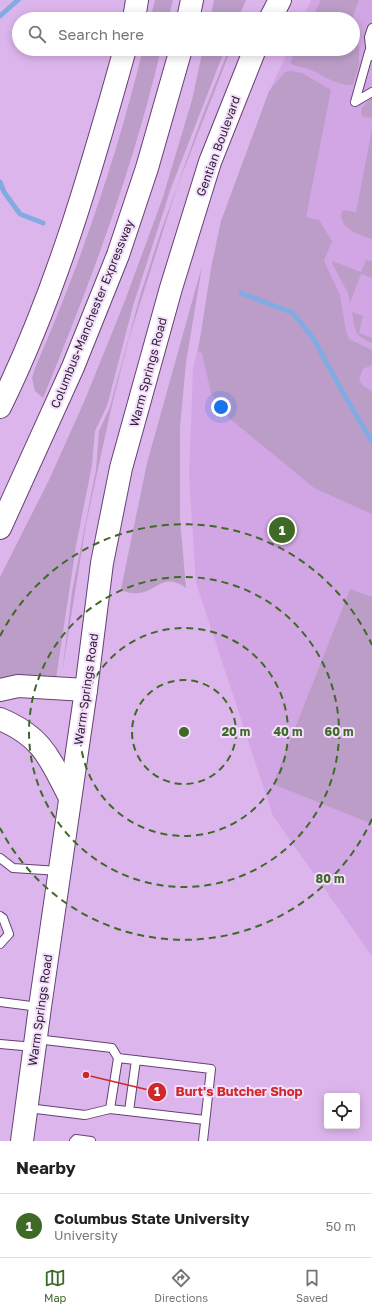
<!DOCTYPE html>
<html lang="en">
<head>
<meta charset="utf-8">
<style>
  :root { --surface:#fff; --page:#f2f2f2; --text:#222; --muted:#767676; --line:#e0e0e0; --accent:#3e6927 }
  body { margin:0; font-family:"Golos Text",sans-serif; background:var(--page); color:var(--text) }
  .controls { position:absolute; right:12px; bottom:12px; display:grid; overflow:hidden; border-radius:4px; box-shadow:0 2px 10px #0003 }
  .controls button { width:36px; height:36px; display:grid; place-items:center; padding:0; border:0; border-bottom:1px solid var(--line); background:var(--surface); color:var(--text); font:20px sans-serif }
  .you { position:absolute; left:221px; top:407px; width:14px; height:14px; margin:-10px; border:3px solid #fff; border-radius:50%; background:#1a73e8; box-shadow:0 0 0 6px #1a73e833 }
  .badge { display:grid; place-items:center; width:26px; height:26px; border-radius:50%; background:var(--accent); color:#fff; font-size:13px; font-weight:700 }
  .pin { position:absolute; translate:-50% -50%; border:2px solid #fff; box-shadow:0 1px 4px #0006 }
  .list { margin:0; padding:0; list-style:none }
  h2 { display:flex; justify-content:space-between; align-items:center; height:52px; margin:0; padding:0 16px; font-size:17px }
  h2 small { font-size:13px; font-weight:400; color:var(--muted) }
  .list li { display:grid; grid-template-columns:26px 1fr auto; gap:12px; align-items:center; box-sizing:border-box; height:64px; padding:0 16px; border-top:1px solid var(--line) }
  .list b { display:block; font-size:15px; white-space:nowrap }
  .list p { margin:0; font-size:13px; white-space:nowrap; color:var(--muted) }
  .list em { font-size:13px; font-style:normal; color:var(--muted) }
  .icon { flex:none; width:22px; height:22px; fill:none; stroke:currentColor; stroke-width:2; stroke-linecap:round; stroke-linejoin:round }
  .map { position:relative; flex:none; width:372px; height:1141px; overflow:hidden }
  .search { position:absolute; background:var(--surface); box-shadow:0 2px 10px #0003; left:12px; right:12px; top:12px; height:44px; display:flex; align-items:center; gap:10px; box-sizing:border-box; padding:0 14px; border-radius:22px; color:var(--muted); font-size:15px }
  .sheet { height:116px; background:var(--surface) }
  nav { display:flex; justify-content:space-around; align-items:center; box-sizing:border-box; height:56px; border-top:1px solid var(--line); background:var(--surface); font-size:11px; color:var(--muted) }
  nav a { display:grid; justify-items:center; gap:2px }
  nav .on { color:var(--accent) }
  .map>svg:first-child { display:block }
  .built { fill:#d2a6e4 }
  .green { fill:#bc9dc8 }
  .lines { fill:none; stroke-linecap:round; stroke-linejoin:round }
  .stream { stroke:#82abe3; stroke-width:5 }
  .lane-casing { stroke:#654272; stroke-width:10 }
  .secondary-casing { stroke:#654272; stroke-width:24 }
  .highway-casing { stroke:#654272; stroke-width:24 }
  .lane { stroke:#fff; stroke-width:8 }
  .secondary { stroke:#fff; stroke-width:22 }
  .highway { stroke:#fff; stroke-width:22 }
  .ring { fill:none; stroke:#3e6927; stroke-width:2; stroke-dasharray:7 5 }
  .labels { text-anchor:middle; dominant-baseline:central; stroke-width:4; stroke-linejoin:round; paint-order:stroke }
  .street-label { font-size:12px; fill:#2f2035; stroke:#f3defb }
  .centre { fill:#3e6927; stroke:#f3defb; stroke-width:2 }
  .ring-label { font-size:12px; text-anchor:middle; font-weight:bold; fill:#3e6927; stroke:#f3defb; stroke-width:4; stroke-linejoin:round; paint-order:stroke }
  .leader { fill:none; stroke:#ce2829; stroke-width:1.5 }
  .callout-dot { fill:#ce2829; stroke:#f3defb; stroke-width:1.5 }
  .mark-label { font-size:12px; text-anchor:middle; font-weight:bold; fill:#fff }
  .callout-label { font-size:13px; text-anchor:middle; font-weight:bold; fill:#ce2829; stroke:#f3defb; stroke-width:4; stroke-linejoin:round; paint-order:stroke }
</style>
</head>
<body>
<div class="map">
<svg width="372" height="1141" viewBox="0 0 372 1141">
  <rect width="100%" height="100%" fill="#ddb5ed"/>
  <!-- built -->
  <path class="built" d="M311,0h61v956l-99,-140 -77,-233 -7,-107 4,-107 31,-139 45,-138 20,-43h64v-30h-51z"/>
  <!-- green -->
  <path class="green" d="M155,0h18l-5,19h-18z
    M214,0h32l-8,19h-28z
    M321,0h38l-7,19h-40z
    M356,43l3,3v18l-6,21c-15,1 -29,-9 -42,-15 -7,-3 -15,-3 -21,-7l7,-14h56v-5z
    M143,49h18c-28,120 -71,235 -118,349l-8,-7 -3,-13 3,-10c45,-103 81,-209 108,-319z
    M203,49h22l-54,139 -38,118 -26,100 -12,25 -3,34 -16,81 -20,133 -56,3v-105l48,-95 36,-80 40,-99 38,-103 30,-100z
    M229,49h2l-54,138 -48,151 -18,71 -25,115 -24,149 10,-81 24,-122 3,-39 11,-24 30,-111 20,-62 42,-117z
    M291,71l11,2 29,17 -25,127 13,3 13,21 -8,20 16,34 6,36 3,8 23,11v15l-9,4 -4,10 4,7 9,5v123l-58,-26 -85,-70 -18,-25 -9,-40 -4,-1 13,-84 10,-47 48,-130 16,-19z
    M372,97v21l-9,-1 -2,-3 1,-6z
    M372,129v110c-12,-4 -30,-9 -31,-24l2,-5 13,2z
    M366,260l6,1v17l-11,-4 -11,29 -2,-10 -16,-30v-2l29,11z
    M202,266l-16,97 -6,65v91l6,69c-26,-18 -29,8 -54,5 -5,-1 -8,-1 -11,-4l26,-126z
    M352,312l11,4 -4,17 13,5v5c-18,-7 -17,-13 -20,-31z
    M350,589l22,8v227l-99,-40z"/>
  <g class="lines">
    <!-- stream -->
    <path class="stream" d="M0,16l18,-16
      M0,182l4,10 16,22 23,9
      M241,293l52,20 20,25 33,60 26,44"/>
    <!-- lane casing -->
    <g class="lane-casing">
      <path id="lane" d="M371,56l-2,-19 3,-9
        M355,102l14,-50
        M355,102l17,-10
        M0,858l13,10 46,3
        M0,916l3,2 6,16 -9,10
        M0,1002l39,5
        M36,1039l76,9 6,10 -8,51
        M0,1044l34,3
        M118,1058l93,11 -8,72
        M28,1108l57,7 25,-6 95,11
        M129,1111l7,-51
        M74,1141l2,-2 15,2"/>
    </g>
    <!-- secondary casing -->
    <g class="secondary-casing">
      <path id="secondary" d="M270,19l10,-19
        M22,1141l18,-134 46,-317 16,-127 19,-95 50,-180 39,-126 45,-113"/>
    </g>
    <!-- highway casing -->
    <g class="highway-casing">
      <path id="highway" d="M134,19l3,-19
        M188,19l4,-19
        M0,407c56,-114 91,-236 125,-358
        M0,528l73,-161 45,-112 29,-87 34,-119
        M0,690l18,-4 68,4
        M0,719c43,18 50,40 70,79"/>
    </g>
    <!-- lane -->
    <use href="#lane" class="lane"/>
    <!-- secondary -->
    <use href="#secondary" class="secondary"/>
    <!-- highway -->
    <use href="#highway" class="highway"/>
  </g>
  <!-- distance rings -->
  <g class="ring">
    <circle cx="184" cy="732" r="52"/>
    <circle cx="184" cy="732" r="104"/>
    <circle cx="184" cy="732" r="155"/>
    <path d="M372 819A207 207 0 0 1 0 828M0 636A207 207 0 0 1 372 645"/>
  </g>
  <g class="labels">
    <!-- street labels -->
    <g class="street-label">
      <text transform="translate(218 146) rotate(-70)">Gentian Boulevard</text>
      <text transform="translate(92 314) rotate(-68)">Columbus-Manchester Expressway</text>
      <text transform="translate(148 372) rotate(-75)">Warm Springs Road</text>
      <text transform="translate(86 689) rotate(-82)">Warm Springs Road</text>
      <text transform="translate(40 1010) rotate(-82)">Warm Springs Road</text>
    </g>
  </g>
  <circle cx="184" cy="732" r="6" class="centre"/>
  <g class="ring-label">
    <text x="236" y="736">20 m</text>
    <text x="288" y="736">40 m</text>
    <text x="339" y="736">60 m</text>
    <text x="330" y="883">80 m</text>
  </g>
  <!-- callouts -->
  <path class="leader" d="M86 1075L157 1092"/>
  <g class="callout-dot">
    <circle cx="86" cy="1075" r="4"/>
    <circle cx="157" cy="1092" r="10"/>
  </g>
  <g class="mark-label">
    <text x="157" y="1096">1</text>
  </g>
  <g class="callout-label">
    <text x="239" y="1096">Burt's Butcher Shop</text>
  </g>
</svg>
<div class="controls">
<button><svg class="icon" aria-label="locate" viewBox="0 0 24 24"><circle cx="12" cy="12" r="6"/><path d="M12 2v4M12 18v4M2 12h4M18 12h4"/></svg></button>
</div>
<div class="you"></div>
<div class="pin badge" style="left:282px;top:530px">1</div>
<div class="search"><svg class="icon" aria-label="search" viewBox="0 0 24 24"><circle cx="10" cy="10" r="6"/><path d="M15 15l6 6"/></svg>Search here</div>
</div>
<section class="sheet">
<h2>Nearby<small></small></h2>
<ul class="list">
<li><span class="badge">1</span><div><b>Columbus State University</b><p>University</p></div><em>50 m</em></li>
</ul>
</section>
<nav>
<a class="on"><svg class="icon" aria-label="map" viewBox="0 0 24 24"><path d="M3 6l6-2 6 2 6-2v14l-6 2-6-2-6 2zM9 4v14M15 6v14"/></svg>Map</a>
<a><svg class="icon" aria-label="directions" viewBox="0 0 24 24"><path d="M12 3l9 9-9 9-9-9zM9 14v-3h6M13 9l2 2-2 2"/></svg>Directions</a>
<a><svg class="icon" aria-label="saved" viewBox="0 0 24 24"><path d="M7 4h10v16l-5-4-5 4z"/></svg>Saved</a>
</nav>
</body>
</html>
